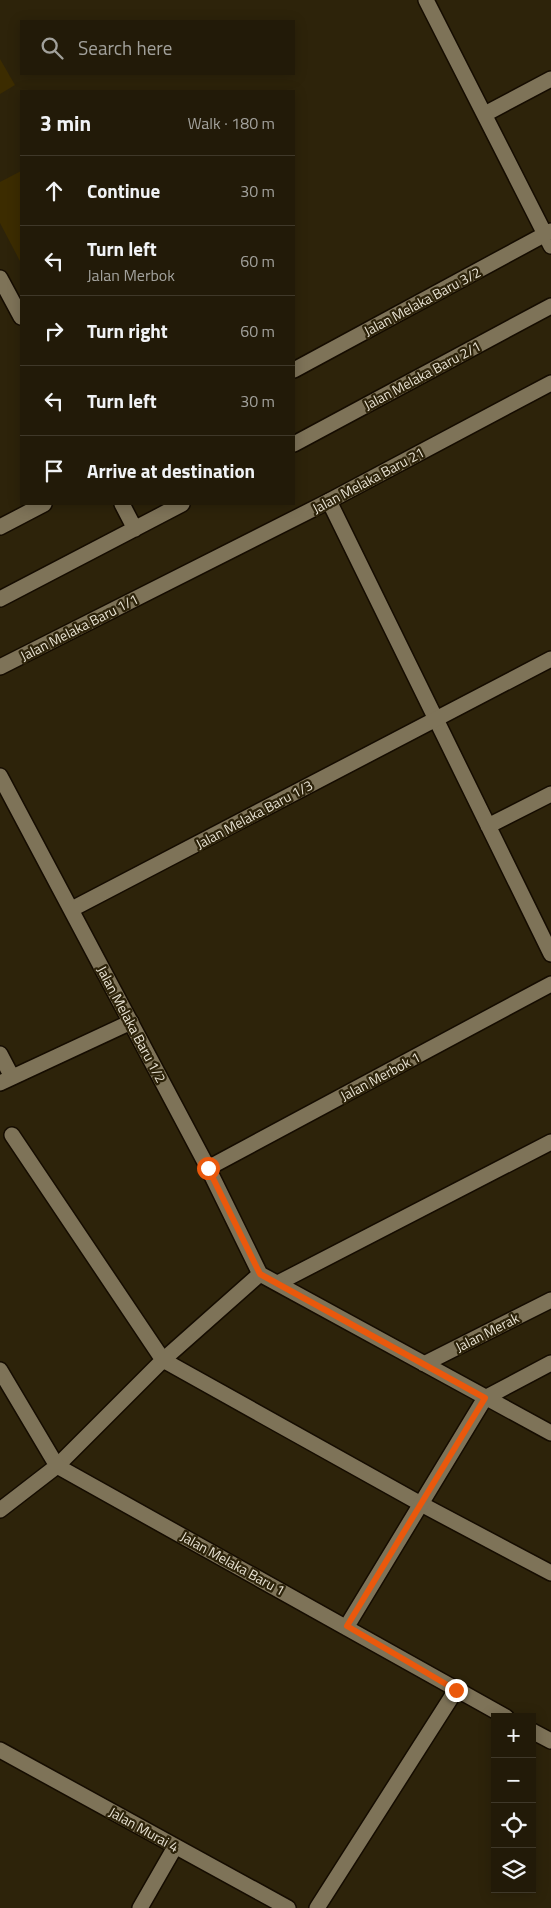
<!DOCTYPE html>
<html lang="en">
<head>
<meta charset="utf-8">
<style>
  :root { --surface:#221a08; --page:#2a2312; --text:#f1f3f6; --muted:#a2a19c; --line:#3f3829 }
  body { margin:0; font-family:"Titillium Web",sans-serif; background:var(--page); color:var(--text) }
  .controls { position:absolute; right:15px; bottom:15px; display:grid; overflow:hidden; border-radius:0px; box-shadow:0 2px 12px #0003 }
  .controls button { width:45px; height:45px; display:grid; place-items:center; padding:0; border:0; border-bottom:1px solid var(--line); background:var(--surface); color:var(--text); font:25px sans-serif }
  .stop { position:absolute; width:15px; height:15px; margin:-11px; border:4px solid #ea580c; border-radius:50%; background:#fff }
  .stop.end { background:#ea580c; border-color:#fff; box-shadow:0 1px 5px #0008 }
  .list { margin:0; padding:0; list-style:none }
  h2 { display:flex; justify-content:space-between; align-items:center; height:65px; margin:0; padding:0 20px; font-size:21px }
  h2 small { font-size:16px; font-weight:400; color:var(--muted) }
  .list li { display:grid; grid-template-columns:32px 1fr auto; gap:15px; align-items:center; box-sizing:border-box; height:70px; padding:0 20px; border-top:1px solid var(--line) }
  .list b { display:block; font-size:19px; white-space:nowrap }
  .list p { margin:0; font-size:16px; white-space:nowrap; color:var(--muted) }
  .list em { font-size:16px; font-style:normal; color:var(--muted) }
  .icon { flex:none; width:28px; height:28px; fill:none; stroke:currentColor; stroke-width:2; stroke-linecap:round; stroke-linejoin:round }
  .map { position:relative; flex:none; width:551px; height:1908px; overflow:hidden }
  .search { position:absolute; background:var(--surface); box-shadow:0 2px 12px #0003; left:20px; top:20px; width:275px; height:55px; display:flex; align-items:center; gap:12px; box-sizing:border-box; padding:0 18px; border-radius:0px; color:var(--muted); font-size:19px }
  .panel { position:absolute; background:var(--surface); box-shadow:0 2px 12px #0003; left:20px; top:90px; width:275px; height:415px; border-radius:0px }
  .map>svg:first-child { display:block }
  .green { fill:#3c2c00 }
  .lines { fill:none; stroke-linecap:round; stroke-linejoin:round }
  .service-casing { stroke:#150c00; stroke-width:18 }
  .minor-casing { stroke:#150c00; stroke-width:18 }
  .service { stroke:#7e7358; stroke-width:15 }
  .minor { stroke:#7e7358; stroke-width:15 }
  .route { stroke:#ea580c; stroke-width:6 }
  .labels { text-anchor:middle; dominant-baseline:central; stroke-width:4.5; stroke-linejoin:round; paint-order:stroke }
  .street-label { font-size:14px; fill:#e9e3d4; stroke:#2d230a }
</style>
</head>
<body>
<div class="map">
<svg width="551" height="1908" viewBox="0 0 551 1908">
  <rect width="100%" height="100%" fill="#2d230a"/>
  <!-- green -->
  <path class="green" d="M0,59l15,26 -15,9z
    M21,171v92l-21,-40v-41z"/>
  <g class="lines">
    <!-- service casing -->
    <g class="service-casing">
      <path id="service" d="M485,114l66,-35
        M329,501l222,453
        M488,826l63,-32
        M0,1054l12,23
        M0,1083l131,-61
        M12,1135l151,225 258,144 130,69
        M278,1283l273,-141
        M57,1466l106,-106 97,-86
        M317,1908l139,-218"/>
    </g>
    <!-- minor casing -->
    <g class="minor-casing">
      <path id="minor" d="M426,0l125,246
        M0,278l21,39
        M294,370l257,-139
        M294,444l257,-138
        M122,504l13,25
        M0,527l44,-23
        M0,599l182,-95
        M0,667l329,-166 222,-118
        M0,776l208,392 52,106 291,159
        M72,909l479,-250
        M208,1168l343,-184
        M424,1364l127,-64
        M0,1370l57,96 449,251
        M0,1510l57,-44
        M347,1626l138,-228 66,-35
        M532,1731l19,10
        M0,1750l288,158
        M140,1908l35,-61"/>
    </g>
    <!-- service -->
    <use href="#service" class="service"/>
    <!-- minor -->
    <use href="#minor" class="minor"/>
  </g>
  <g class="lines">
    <!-- route -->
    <path class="route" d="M208,1168l52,106 225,124 -138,228 109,64"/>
  </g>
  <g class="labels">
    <!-- street labels -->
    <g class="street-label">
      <text transform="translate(422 301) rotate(-28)">Jalan Melaka Baru 3/2</text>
      <text transform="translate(422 375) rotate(-28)">Jalan Melaka Baru 2/1</text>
      <text transform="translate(368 480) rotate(-28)">Jalan Melaka Baru 21</text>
      <text transform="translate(79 627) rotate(-27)">Jalan Melaka Baru 1/1</text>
      <text transform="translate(254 814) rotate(-28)">Jalan Melaka Baru 1/3</text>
      <text transform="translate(132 1024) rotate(62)">Jalan Melaka Baru 1/2</text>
      <text transform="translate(380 1076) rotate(-28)">Jalan Merbok 1</text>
      <text transform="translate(487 1332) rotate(-27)">Jalan Merak</text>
      <text transform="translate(233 1563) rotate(29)">Jalan Melaka Baru 1</text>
      <text transform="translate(144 1829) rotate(29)">Jalan Murai 4</text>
    </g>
  </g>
</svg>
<div class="controls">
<button>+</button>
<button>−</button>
<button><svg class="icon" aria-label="locate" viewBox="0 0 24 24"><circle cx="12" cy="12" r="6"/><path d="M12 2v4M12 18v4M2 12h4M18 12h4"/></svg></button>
<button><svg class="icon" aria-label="layers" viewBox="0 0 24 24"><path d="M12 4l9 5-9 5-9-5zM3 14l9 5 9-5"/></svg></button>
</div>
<div class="stop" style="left:208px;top:1168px"></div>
<div class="stop end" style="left:456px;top:1690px"></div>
<div class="search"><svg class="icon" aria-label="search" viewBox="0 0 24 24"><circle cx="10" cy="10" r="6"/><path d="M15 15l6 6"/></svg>Search here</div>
<section class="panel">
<h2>3 min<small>Walk · 180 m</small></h2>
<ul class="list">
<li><svg class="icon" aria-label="ahead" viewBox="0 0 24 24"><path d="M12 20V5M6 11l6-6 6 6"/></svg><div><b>Continue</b></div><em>30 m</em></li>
<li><svg class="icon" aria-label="left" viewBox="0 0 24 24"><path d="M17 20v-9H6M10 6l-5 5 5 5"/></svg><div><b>Turn left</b><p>Jalan Merbok</p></div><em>60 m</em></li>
<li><svg class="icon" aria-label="right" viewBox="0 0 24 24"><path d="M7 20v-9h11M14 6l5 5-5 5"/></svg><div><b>Turn right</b></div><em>60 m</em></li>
<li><svg class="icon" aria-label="left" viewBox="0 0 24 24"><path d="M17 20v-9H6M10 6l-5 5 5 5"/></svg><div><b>Turn left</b></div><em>30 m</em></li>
<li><svg class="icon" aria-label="arrive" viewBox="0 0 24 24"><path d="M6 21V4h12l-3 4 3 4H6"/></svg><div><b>Arrive at destination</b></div></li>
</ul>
</section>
</div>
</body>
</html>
